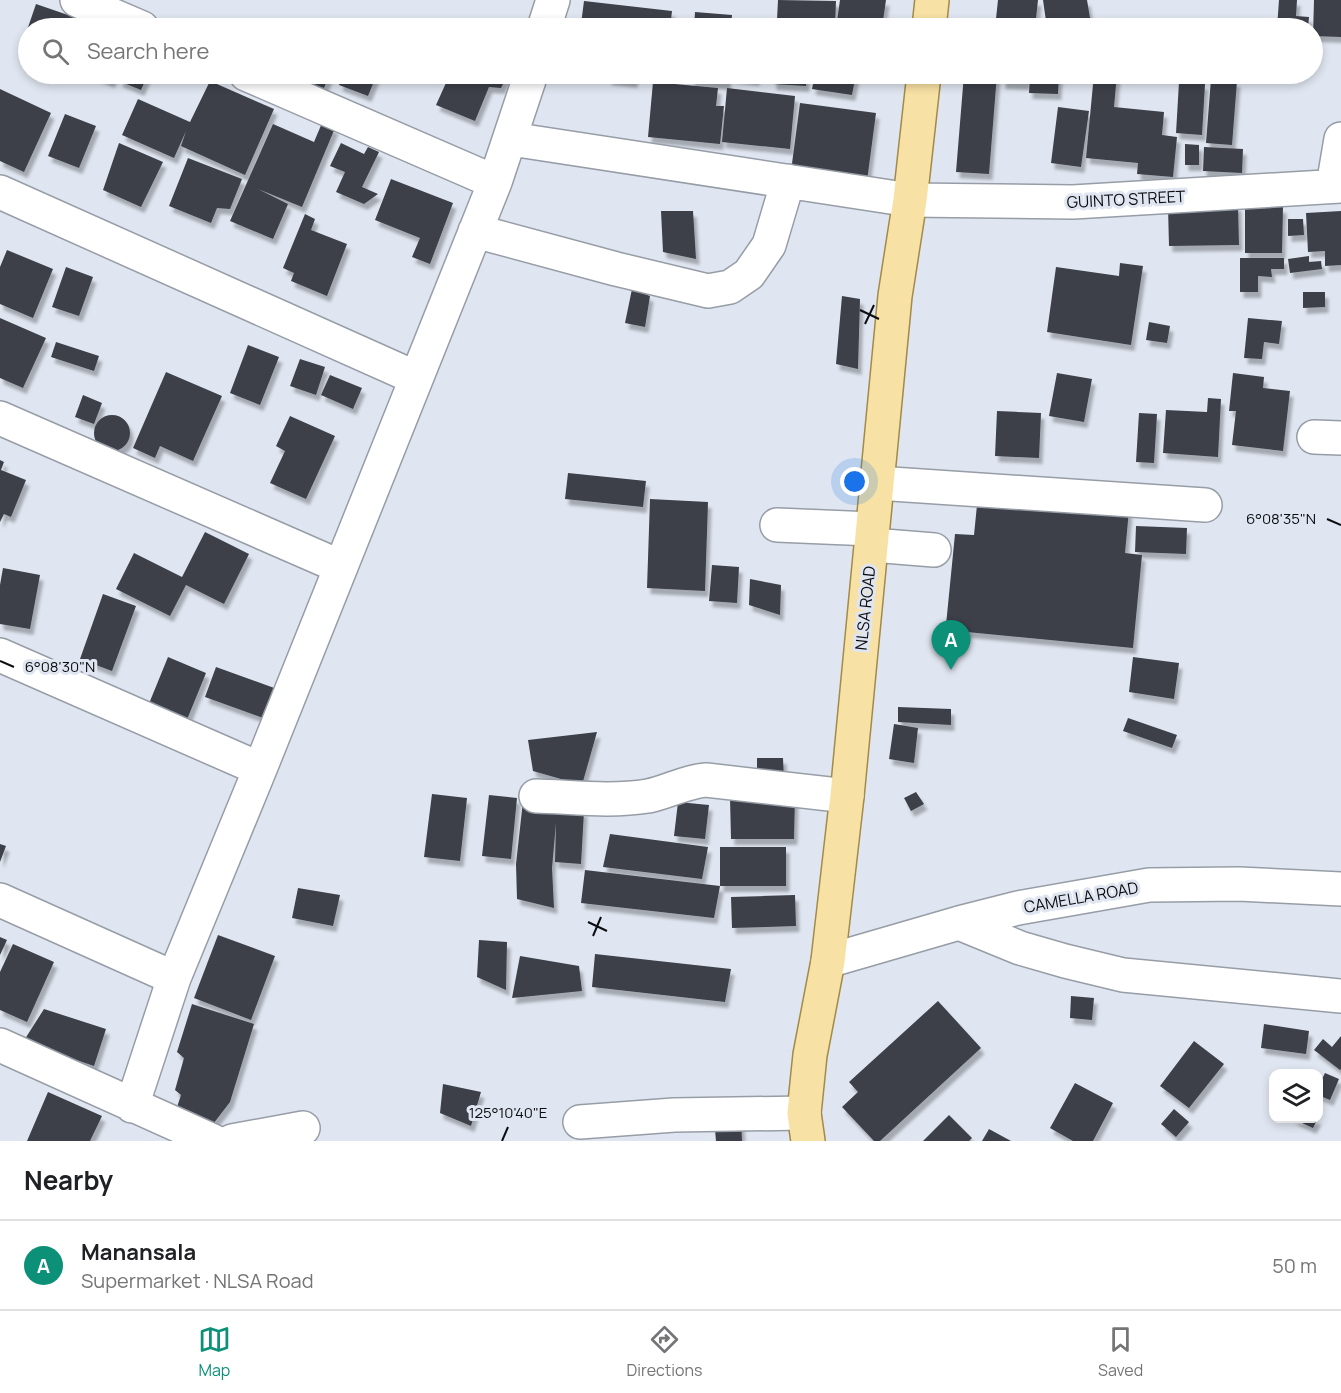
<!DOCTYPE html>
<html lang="en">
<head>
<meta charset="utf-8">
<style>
  :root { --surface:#fff; --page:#f2f2f2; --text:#202124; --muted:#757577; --line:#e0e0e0; --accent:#0d9078 }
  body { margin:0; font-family:Manrope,sans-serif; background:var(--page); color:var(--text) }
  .controls { position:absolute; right:18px; bottom:18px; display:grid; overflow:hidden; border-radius:12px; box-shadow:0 3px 9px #0003 }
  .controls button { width:54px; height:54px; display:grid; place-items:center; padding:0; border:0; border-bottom:2px solid var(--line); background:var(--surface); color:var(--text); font:30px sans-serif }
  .you { position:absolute; left:855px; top:482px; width:21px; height:21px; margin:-15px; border:4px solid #fff; border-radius:50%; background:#1a73e8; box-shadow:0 0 0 9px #1a73e833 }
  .badge { display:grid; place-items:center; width:39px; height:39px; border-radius:50%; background:var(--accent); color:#fff; font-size:20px; font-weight:700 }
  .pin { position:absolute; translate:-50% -50px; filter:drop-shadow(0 2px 3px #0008) }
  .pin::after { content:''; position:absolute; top:32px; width:21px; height:18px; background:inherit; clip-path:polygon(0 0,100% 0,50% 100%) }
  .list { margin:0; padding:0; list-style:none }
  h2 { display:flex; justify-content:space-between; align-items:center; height:78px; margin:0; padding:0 24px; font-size:26px }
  h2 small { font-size:20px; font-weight:400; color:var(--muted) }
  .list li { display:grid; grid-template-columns:39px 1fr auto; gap:18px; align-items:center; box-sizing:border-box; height:90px; padding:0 24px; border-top:2px solid var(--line) }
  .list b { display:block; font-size:22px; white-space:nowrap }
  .list p { margin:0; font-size:20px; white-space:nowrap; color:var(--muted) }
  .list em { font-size:20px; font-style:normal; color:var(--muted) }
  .icon { flex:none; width:33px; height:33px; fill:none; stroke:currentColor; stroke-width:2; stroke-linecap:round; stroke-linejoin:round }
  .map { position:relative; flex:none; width:1341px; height:1141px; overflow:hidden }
  .search { position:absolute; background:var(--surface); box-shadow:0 3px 9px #0003; left:18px; right:18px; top:18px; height:66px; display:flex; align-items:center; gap:15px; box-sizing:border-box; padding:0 21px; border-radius:33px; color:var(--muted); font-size:22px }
  .sheet { height:168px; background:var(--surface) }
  nav { display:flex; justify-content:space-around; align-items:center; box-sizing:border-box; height:84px; border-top:2px solid var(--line); background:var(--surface); font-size:16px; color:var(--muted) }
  nav a { display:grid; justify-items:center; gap:3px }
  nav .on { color:var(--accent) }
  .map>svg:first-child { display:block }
  .building { fill:#3c4048; filter:url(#shadow) }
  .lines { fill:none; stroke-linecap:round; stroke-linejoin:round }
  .minor-casing { stroke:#979da6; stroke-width:36 }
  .major-casing { stroke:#a28a49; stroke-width:36 }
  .minor { stroke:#fff; stroke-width:33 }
  .major { stroke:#f8e1a4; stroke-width:33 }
  .ticks { fill:none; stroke:#0b0d10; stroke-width:2 }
  .labels { text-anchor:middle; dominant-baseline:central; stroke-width:6; stroke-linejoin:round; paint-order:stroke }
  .street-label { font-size:16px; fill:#0b0d10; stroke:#e0e6f1 }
  .ticks-label { font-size:15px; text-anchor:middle; fill:#0b0d10; stroke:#e0e6f1; stroke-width:6; stroke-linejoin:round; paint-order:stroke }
</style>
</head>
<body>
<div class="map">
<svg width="1341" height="1141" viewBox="0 0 1341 1141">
  <defs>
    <filter id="shadow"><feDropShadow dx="3.5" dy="6" stdDeviation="1.5" flood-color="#0004"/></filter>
  </defs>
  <rect width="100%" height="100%" fill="#e0e6f1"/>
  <!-- building -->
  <path class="building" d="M778,0l58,1 -1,24 -58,-5z
    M840,0h46l-4,28h-46z
    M998,0h40l-3,28h-40z
    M1043,0h44l4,24 -44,4z
    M1279,0h18l-1,16 13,1 -1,11h-31z
    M1314,0h27v37l-28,-1z
    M584,1l88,10 -2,17h-49l-40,-4z
    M36,4l61,21 -2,3h-67v15l-5,-1z
    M695,12l37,3 -1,13h-37z
    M792,24v4h-53v-3z
    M92,74h23l-4,8z
    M122,74h26l-7,16 -22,-9z
    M310,74h20l-6,14 -17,-4z
    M343,74h34l-9,22 -29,-11z
    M450,74h58l-7,14 -12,-1 -14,34 -39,-16z
    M609,74h26l-1,8 -26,-3z
    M691,74h37l-1,10 -36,-3z
    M733,74h23v6l-23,-3z
    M773,74h33v12l-33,-2z
    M815,74h41l-4,21 -40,-6z
    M964,74h33l-8,100 -33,-2z
    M1002,74h25l-1,10 -24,-1z
    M1030,74h29l-1,20 -29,-1z
    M1094,74h23l-3,33 50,5 -2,23 15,2 -4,40 -36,-3 1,-11 -52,-5z
    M1211,79l26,2 -5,64 -26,-2z
    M210,81l64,28 -29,66 -64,-29 5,-15 -12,27 -52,-23 16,-36 52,23z
    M653,82l65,6 -2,18h8l-4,38 -72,-7z
    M1179,82l26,2 -3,51 -26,-2z
    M727,88l68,8 -5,53 -68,-7z
    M0,89l51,24 -27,59 -24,-11z
    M800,103l76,10 -9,68 -76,-10z
    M1058,107l31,4 -8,56 -30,-4z
    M65,114l31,12 -17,42 -31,-12z
    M322,123l13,5 -33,79 -44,-18 30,15 -15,35 -43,-18 43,-97 41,18z
    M119,143l44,19 -22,45 -38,-17z
    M341,143l23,11 4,-7 11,5 -17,35 16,7 -14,10 -28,-12 9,-20 -15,-6z
    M1185,144l14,1v20h-14z
    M1204,147l39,2 -1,24 -39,-2z
    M188,158l54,21 -12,30 -13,-1 -6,15 -42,-17z
    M391,179l62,24 -23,61 -18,-7 8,-19 -45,-18z
    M1238,205l1,40 -70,1 -1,-39z
    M1245,207h38l-1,46h-37z
    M661,211h32l3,48 -33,-7z
    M1341,211v54l-16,1v-15l-17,1 -2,-39z
    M305,214l10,5 -4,11 36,14 -20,52 -36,-15 3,-8 -11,-5z
    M1288,219h15l1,16 -16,1z
    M7,250l46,19 -20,49 -33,-14v-37z
    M1309,256v6l12,-1 1,8 -32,4 -2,-14z
    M1240,258h44v11h-13l1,8 -14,-1v16h-18z
    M1120,263l23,3 -12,79 -84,-13 9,-65 63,9z
    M66,267l27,10 -14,39 -27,-9z
    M632,289l18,7 -5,31 -20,-4z
    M1303,292h22v15l-22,1z
    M842,296l18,3 -2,70 -22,-5z
    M0,318l46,20 -23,50 -23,-10z
    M1248,318l34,3 -3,23 -15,-2 -2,17 -18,-1z
    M1149,322l21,4 -3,17 -21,-3z
    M56,342l43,14 -5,15 -43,-14z
    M248,345l31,12 -19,48 -30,-12z
    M300,359l25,8 -9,28 -26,-9z
    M166,372l56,24 -29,65 -33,-15 -5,12 -22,-10z
    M1057,373l35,6 -8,43 -35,-6z
    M1233,373l31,4 -1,11 27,3 -7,60 -51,-6 4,-34h-7z
    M330,375l32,13 -9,21 -32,-14z
    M83,395l19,8 -8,21 -19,-7z
    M1208,398l13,1 -3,58 -55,-4 3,-43 41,2z
    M997,411l44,2 -2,45 -44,-2z
    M1139,413l18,1 -3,49 -18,-1z
    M94 433a18 18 0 1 1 36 0a18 18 0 1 1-36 0Z
    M290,416l45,20 -29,63 -36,-16 15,-32 -9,-5z
    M0,460l4,2 -3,8 25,10 -15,37 -7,-3 -4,8z
    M568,473l78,8 -3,26 -78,-8z
    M978,495l151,15 -4,43 17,2 -9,93 -166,-16 -1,5 -21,-2 10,-101 19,1z
    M650,499l58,3 -3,89 -58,-3z
    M1136,526l51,2 -1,26 -51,-2z
    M205,532l44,22 -25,50 -38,-19 -16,31 -54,-27 18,-36 48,24z
    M712,565l27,2 -2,36 -28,-2z
    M3,568l37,7 -10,54 -30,-5v-39z
    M750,579l31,6 -1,30 -31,-10z
    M103,594l33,12 -24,65 -32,-12z
    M168,657l38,16 -20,49 -38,-16z
    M1133,657l46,6 -5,36 -45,-7z
    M216,667l61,22 -11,30 -61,-22z
    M898,707l53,2v16l-53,-3z
    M1128,718l49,17 -5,13 -49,-17z
    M894,724l24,4 -4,35 -25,-4z
    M597,732l-15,53 -49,-14 -5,-31z
    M757,758h26l1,23h-27z
    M916,792l8,12 -13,7 -7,-13z
    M432,794l35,4 -7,63 -36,-4z
    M489,795l28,3 -6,61 -29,-3z
    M730,798h65l-1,41h-63z
    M523,801l61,10 -3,53 -26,-2 1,-39 -4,45 2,40 -37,-9 -1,-35z
    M678,802l31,3 -4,34 -31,-3z
    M610,834l98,13 -6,32 -99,-12z
    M0,844l6,2 -6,16z
    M720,847h66v39h-66z
    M585,870l135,16 -6,32 -133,-15z
    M298,888l42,7 -7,31 -41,-8z
    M795,895l1,31 -64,2 -1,-31z
    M218,935l57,21 -24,64 -57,-22z
    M0,937l7,3 -7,15z
    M479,940l28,2 -1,48 -29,-13z
    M13,944l41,18 -27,60 -27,-12v-38z
    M595,954l136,15 -6,33 -133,-15z
    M520,956l59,10 3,25 -70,7z
    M1071,996l23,2 -2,22 -22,-2z
    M938,1001l43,47 -101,93h-6l-32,-34 16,-15 -9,-10z
    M192,1004l62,20 -24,78 -30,39 -31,-10 12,-36 -6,-5 9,-32 -7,-6z
    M44,1009l62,20 -12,37 -71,-24z
    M1264,1024l45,7 -3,23 -45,-6z
    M1341,1036v33l-1,1 -26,-20 9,-11 9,8z
    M1194,1041l30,23 -35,44 -29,-22z
    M1325,1073l14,6 -9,21 -12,-5v-8z
    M1075,1083l38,20 -20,38h-20l-23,-13z
    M443,1084l38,8 -10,34 -31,-13z
    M48,1092l54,24 -12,25h-63z
    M1174,1109l15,13 -13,15 -15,-13z
    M949,1115l23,23 -3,3h-46z
    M741,1118l1,23h-26l-2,-22z
    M1291,1118h27l-5,10z
    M989,1129l22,12h-29z"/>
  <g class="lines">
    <!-- minor casing -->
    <g class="minor-casing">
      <path id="minor" d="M77,0l65,28
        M544,28l9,-28
        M246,74l249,108
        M511,139l399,61 163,2 268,-16
        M1333,186l8,-47
        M0,192l416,186
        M475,231l141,38 92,22 22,-4 19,-13 20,-29 19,-64
        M0,418l341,149
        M1314,437l27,1
        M877,483l328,22
        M777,525l95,4
        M872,545l62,5
        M0,655l260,114
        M536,796c36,1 75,6 112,0 20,-4 36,-14 58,-16l141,16
        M0,900l174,78
        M959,923l61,25 45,13 58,14 218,21
        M828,961l131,-38 59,-15 131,-23 90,-1 102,5
        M0,1045l213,96
        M132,1106l42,-128 86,-209 235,-587 36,-108
        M580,1122l94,-7 130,-2
        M232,1141l71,-13"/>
    </g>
    <!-- major casing -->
    <g class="major-casing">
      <path id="major" d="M929,28l3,-28
        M808,1141l-4,-28 6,-58 18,-94 19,-165 48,-500 15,-96 14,-126"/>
    </g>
    <!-- minor -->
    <use href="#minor" class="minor"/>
    <!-- major -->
    <use href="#major" class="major"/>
  </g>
  <!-- ticks -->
  <path class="ticks" d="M860,310l19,9M865,324l9,-19M1327,519l14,6M0,661l14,6M588,922l19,9M593,936l8,-19M502,1141l6,-14"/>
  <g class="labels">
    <!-- street labels -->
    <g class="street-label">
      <text transform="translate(1126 199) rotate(-3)">GUINTO STREET</text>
      <text transform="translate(865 608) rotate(-84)">NLSA ROAD</text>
      <text transform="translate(1081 897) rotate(-10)">CAMELLA ROAD</text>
    </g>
  </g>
  <g class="ticks-label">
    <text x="1281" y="524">6°08'35"N</text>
    <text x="60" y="672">6°08'30"N</text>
    <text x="508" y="1118">125°10'40"E</text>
  </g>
</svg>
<div class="controls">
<button><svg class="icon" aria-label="layers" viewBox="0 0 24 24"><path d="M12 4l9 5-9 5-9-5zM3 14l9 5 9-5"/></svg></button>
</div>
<div class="you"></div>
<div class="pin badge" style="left:951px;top:670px">A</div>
<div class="search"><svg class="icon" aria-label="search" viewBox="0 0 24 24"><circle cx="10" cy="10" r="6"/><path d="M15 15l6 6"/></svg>Search here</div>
</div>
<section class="sheet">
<h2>Nearby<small></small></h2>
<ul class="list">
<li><span class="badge">A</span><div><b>Manansala</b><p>Supermarket · NLSA Road</p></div><em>50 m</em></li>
</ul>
</section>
<nav>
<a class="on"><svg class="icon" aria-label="map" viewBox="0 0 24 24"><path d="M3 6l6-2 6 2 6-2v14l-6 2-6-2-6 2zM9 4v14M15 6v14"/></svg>Map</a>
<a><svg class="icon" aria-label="directions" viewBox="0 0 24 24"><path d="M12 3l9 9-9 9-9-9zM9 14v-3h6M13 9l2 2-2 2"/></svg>Directions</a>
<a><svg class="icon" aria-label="saved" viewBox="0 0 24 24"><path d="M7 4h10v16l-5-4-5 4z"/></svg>Saved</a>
</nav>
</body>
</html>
